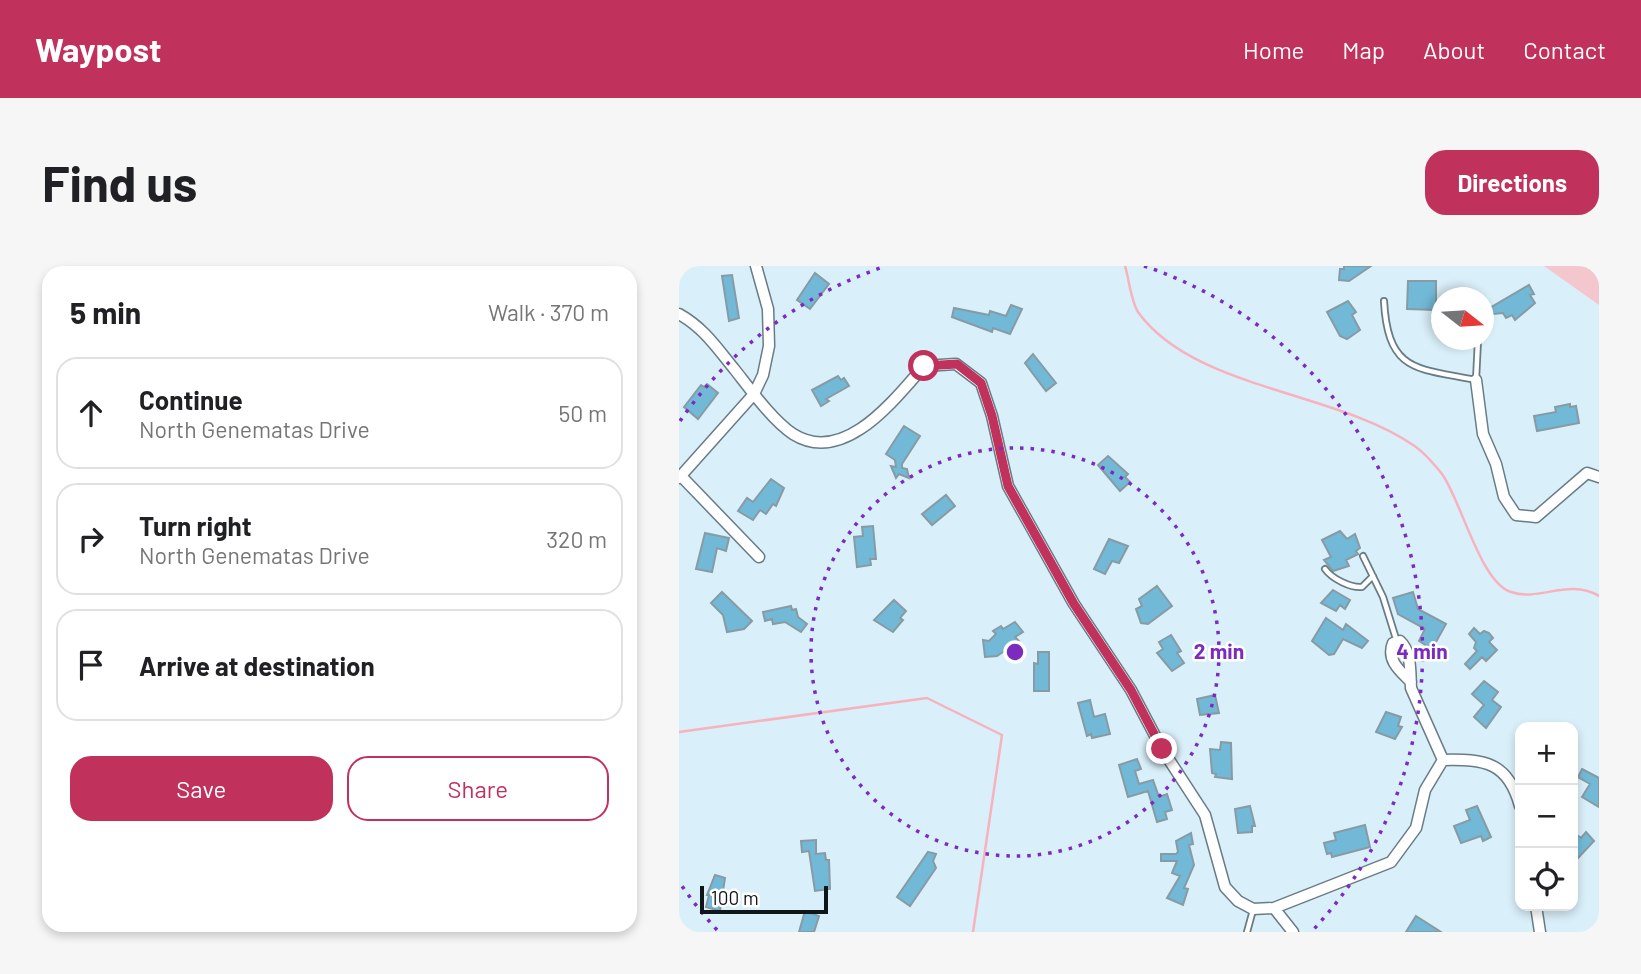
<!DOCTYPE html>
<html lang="en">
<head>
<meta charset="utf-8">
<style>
  :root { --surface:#fff; --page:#f6f6f6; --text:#202124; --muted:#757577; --line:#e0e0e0; --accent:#c0315c }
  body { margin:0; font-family:Barlow,sans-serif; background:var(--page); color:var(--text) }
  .controls { position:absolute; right:21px; bottom:21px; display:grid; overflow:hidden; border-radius:14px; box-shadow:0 4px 10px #0003 }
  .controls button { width:63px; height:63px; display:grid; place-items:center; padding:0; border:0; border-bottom:2px solid var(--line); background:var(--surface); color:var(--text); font:35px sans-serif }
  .compass { position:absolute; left:752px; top:21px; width:63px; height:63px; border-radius:50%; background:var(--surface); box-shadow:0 4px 10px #0003; rotate:107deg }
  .scale { position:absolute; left:21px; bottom:18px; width:128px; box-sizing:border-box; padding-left:7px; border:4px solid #0e1619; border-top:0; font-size:19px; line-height:24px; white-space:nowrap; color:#0e1619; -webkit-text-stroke:5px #fff; paint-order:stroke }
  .stop { position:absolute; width:21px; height:21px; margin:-16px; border:5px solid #c0315c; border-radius:50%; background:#fff }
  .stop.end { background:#c0315c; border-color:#fff; box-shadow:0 2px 7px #0008 }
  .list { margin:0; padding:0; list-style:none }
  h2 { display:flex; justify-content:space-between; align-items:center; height:91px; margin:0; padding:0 28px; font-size:30px }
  h2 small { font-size:23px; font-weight:400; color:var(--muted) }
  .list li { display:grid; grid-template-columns:46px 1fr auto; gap:21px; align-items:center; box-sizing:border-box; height:112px; margin:0 14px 14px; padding:0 14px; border:2px solid var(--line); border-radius:21px }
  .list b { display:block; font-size:26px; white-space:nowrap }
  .list p { margin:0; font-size:23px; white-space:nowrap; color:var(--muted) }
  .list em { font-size:23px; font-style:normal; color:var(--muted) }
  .actions { display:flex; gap:14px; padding:21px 28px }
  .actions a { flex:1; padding:16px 0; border:2px solid var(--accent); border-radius:21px; text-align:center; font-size:24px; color:var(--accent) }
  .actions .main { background:var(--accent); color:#fff }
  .icon { flex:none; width:38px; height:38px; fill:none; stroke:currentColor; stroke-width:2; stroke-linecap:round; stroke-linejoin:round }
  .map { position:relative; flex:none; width:920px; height:666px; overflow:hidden; border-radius:21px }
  header { display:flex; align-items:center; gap:42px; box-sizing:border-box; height:98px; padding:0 35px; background:var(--accent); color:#fff }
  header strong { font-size:33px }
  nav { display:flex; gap:38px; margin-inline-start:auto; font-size:24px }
  .intro { display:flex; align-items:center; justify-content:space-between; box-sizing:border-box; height:168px; padding:0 42px }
  h1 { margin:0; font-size:49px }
  .button { padding:18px 32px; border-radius:21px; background:var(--accent); color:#fff; font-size:24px; font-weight:700 }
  main { display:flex; gap:42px; padding:0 42px }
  aside { flex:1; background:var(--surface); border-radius:21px; box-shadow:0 4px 10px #0003 }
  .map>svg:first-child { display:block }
  .green { fill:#f4c7ce }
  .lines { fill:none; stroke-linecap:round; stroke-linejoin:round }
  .stream { stroke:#f8b2be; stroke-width:2.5 }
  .building { fill:#72b9d7; stroke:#879ba4; stroke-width:2 }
  .service-casing { stroke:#697c85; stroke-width:8 }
  .minor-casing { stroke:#697c85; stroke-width:13 }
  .service { stroke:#fff; stroke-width:4.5 }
  .minor { stroke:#fff; stroke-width:10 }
  .route { stroke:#c0315c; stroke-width:9 }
  .ring { fill:none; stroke:#7b2cbf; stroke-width:3.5; stroke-dasharray:3.5 7 }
  .centre { fill:#7b2cbf; stroke:#fff; stroke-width:3.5 }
  .ring-label { font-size:21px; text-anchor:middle; font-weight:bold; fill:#7b2cbf; stroke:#fff; stroke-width:5; stroke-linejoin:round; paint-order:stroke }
</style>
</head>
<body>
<header>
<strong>Waypost</strong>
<nav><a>Home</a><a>Map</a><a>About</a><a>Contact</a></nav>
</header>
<div class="intro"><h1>Find us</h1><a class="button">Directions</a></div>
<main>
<aside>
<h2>5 min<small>Walk · 370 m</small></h2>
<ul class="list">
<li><svg class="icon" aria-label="ahead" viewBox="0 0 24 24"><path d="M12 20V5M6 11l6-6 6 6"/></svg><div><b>Continue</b><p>North Genematas Drive</p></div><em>50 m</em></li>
<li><svg class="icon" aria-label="right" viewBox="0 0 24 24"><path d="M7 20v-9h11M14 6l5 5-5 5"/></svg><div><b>Turn right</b><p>North Genematas Drive</p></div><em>320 m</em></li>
<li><svg class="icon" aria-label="arrive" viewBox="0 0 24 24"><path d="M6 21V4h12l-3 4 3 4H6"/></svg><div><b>Arrive at destination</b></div></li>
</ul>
<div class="actions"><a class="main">Save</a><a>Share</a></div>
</aside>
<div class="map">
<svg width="920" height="666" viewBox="0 0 920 666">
  <rect width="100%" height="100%" fill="#d9eff9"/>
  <!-- green -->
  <path class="green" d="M865,0h55v39z"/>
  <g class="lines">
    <!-- stream -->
    <path class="stream" d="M446,0c4,13 6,35 13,46 55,77 197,79 275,133 11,7 21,19 29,29 19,26 38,108 69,118 28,10 57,-14 88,4
      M0,466l248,-34 75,37 -29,197"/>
  </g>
  <!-- building -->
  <path class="building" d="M665,0h27l-22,15 -10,-1 1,-11h4z
    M136,7l14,11 -19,25 -13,-9z
    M53,9l7,43 -10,3 -7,-45z
    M729,15h28v29l-29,-1z
    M850,19l5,9 -4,1 5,8 -20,17 -3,-5 -6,3 -3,-5 -10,1 -5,-5z
    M669,35l8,11 -4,3 8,15 -13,9 -7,-3 -13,-24z
    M332,39l11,4 -12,25 -17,-6 -1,4 -40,-15 2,-9 35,7 1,-4 16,5z
    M354,88l23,29 -10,8 -21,-28z
    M159,110l3,4 3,-2 5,8 -23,13 3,2 -8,5 -9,-16z
    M28,118l11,9 -20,26 -14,-12 17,-22 3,2z
    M891,138v3l6,-1 3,17 -42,8 -3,-15 22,-4 -1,-5z
    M225,160l16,10 -18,28v4l5,1 2,9 -10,-4 -3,4 -5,-12 5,1 -1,-7 -9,-6z
    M429,190l20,18 -3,3 5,5 -10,9 -22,-26z
    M92,213l13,9 -8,18 -3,-2 -7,10 -6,-4 -7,10 -15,-9 9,-13 6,4z
    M267,229l9,11 -23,19 -10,-11z
    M194,260l3,33h-6l1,6 -14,2 -3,-30 9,-1 -1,-9z
    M661,265l7,8 8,-5 5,14 -4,3 2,3 -12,6 3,6 -16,5 -9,-11 7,-3 -9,-17z
    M26,267l24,5 -3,13 -9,-3 -5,24 -16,-3z
    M430,273l19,7 -9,17 -7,-2 -7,13 -11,-5z
    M478,320l15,20 -24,18 -7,-1 -5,-14 6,-3 -3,-7z
    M654,324l17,10 -5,9 -5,-4 -4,6 -15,-8z
    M43,326l30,29 -8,8 -17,3 -4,-17 -12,-12z
    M734,326l5,17 28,15 -14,25 -13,-8 6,-12 -27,-15 -5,-16z
    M215,334l12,11 -6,7 3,2 -10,12 -19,-12z
    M112,340l1,4 4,-1 2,8 9,7 -6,8 -16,-10 -12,2 -1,-5 -7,2 -2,-9z
    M647,352l17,12 3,-6 22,17 -6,7 -19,-9 -9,15 -5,1 -17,-14z
    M336,356l8,10 -8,5 4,4 -22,15 -12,1 -2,-17 6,1 7,-7 -3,-3 8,-5 2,3z
    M795,362l6,6 4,-3 5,2 4,5 -4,4 8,8 -11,11 -4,-4 -12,12 -5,-5 12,-13 -3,-3 2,-6 -7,-8z
    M492,369l10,16 -4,2 7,10 -12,8 -15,-18 6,-4 -4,-7z
    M359,386h11v39h-15v-28l4,1z
    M805,415l14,11 -6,8 9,7 -15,21 -12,-11 10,-12 -12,-11z
    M536,429l4,18 -19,2 -3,-16z
    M411,434l4,17 11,-3 5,20 -18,4 -1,-4 -4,2 -9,-33z
    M707,446l15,5 -3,9 4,1 -7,12 -19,-7z
    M542,476l10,1 1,36 -17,-2 1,-3 -4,-1 -2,-24 10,1z
    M458,493l4,10 -6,2 4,13 14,-4 6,17 8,-3 5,16 -7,2 2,7 -10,3 -9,-31 -20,6 -9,-32z
    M903,503l17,9v29l-17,-10 8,-13 -12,-7z
    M571,540l5,20h-3v6l-14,1 -3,-24z
    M798,540l14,31 -8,4 -2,-5 -20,7 -7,-17 16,-6 -4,-10z
    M686,559l5,22 -38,10 -1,-4 -4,1 -3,-11 12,-3 -2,-7z
    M907,566l8,9 -16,17 -3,-3 -2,2v-18l4,-4 4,3z
    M512,567l2,11 -4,1 5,20 -10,23 4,1 -5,16 -16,-7 13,-22 -8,-3 5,-12h-16v-7h15l2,-2 -2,-11z
    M137,574v14l9,-1 1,7h3l1,29 -15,2 -6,-40 -7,1 -1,-11z
    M249,586l8,2 -3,7 3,7 -26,38 -13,-9z
    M36,609l10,3 -5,33 -14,-4 3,-12h-2z
    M126,645l14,5 -5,16h-15z
    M737,650l25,16h-35z"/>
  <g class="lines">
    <!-- service casing -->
    <g class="service-casing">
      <path id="service" d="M705,35c4,72 33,67 92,79l2,-40
        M684,290l20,41 14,45
        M646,303c7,10 26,19 37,18l11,-11
        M568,666l6,-22"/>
    </g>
    <!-- minor casing -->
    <g class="minor-casing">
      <path id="minor" d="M0,48c25,14 38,34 56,56 15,19 38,51 58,64 51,32 101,-34 131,-68l32,-2 25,19 11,33 16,70 66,118 57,86 31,59 43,66 20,72 13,14 15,8 21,-1 117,-46 25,-34 9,-38 18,-30c42,-1 65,2 77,46
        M797,114l7,54 13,30 8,33 12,18 20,2 51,-44 12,4
        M2,210l78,81
        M0,212l75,-84 9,-19 6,-29 -1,-37 -12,-43
        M732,416c-11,-11 -25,-22 -18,-39l7,-2c12,11 10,32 11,47l32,72
        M857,640l4,26
        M595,642l19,24"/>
    </g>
    <!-- service -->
    <use href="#service" class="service"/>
    <!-- minor -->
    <use href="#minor" class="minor"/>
  </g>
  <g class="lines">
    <!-- route -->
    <path class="route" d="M245,100l33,-2 24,19 11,33 16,70 66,118 57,86 31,59"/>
  </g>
  <!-- distance rings -->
  <g class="ring">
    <circle cx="336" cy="386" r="204"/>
    <path d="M38 664A407 407 0 0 1 1 617M1 155A407 407 0 0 1 207 0M465 0A407 407 0 0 1 634 664"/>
  </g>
  <circle cx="336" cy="386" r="10" class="centre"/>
  <g class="ring-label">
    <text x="540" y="393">2 min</text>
    <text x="743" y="393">4 min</text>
  </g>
</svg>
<div class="controls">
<button>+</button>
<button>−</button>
<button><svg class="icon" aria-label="locate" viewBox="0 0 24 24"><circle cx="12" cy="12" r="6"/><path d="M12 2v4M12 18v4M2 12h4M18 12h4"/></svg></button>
</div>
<svg class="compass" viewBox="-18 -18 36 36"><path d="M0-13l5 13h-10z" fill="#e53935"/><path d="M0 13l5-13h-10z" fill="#757577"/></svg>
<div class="scale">100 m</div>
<div class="stop" style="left:245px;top:100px"></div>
<div class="stop end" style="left:483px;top:483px"></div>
</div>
</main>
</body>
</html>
